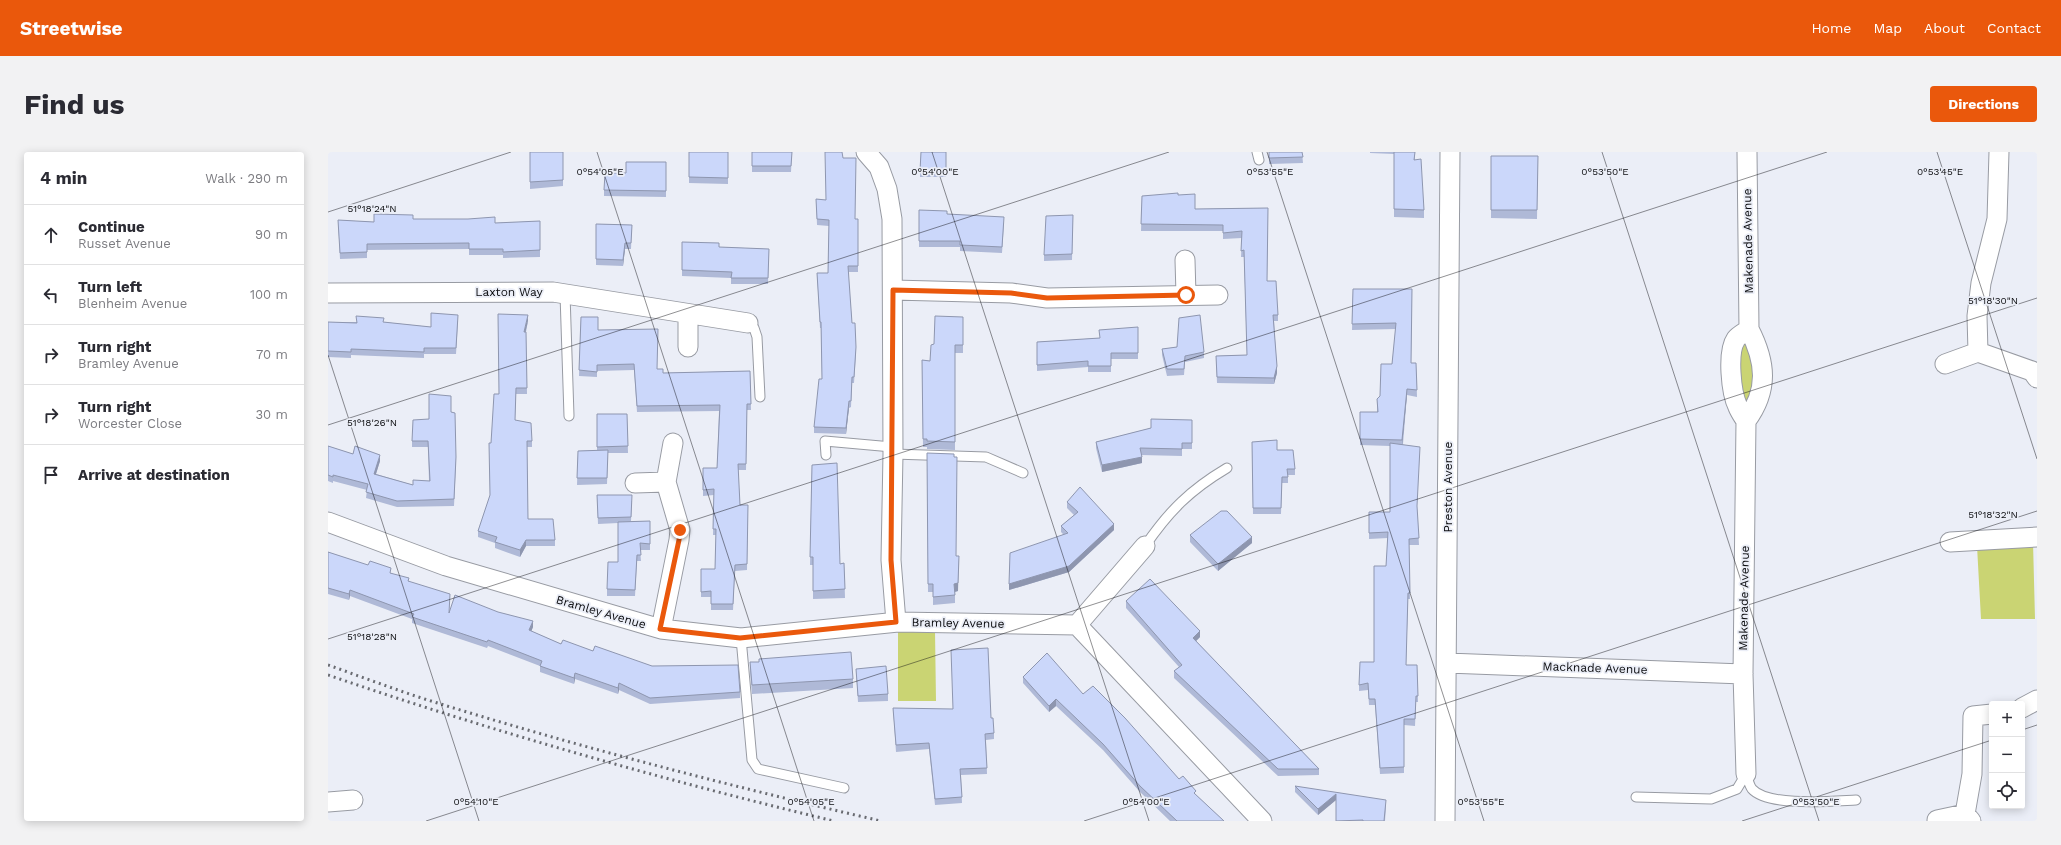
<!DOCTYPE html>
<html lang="en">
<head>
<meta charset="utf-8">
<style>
  :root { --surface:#fff; --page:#f2f2f3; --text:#2b2b33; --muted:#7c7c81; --line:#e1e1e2; --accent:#ea580c }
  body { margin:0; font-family:"Work Sans",sans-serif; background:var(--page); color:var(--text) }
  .controls { position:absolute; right:12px; bottom:12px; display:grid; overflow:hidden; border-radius:4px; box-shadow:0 2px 10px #0003 }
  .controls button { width:36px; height:36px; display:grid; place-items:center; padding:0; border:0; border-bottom:1px solid var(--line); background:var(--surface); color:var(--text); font:20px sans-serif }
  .stop { position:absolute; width:12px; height:12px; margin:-9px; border:3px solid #ea580c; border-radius:50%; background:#fff }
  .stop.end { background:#ea580c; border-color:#fff; box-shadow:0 1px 4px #0008 }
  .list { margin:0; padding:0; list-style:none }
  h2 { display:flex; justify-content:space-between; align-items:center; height:52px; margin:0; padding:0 16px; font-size:17px }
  h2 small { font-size:13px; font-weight:400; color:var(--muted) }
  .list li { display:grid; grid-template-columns:26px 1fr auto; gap:12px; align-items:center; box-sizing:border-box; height:60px; padding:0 16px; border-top:1px solid var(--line) }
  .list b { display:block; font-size:15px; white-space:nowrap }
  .list p { margin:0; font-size:13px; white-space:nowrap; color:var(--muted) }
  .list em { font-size:13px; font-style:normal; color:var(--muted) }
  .icon { flex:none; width:22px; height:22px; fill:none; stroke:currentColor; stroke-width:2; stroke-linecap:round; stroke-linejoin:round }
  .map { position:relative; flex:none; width:1709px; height:669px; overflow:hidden; border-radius:4px }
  header { display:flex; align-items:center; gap:24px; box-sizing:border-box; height:56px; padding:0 20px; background:var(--accent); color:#fff }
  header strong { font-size:19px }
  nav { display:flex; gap:22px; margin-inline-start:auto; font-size:14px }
  .intro { display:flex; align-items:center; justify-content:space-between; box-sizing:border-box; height:96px; padding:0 24px }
  h1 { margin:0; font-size:28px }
  .button { padding:10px 18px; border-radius:4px; background:var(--accent); color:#fff; font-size:14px; font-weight:700 }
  main { display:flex; gap:24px; padding:0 24px }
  aside { flex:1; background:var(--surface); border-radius:4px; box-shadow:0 2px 10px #0003 }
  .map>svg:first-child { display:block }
  .green { fill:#cad473 }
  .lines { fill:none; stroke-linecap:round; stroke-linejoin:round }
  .service-casing { stroke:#989ba3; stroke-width:11 }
  .minor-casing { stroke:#989ba3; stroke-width:21 }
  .service { stroke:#fff; stroke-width:9 }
  .minor { stroke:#fff; stroke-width:19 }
  .rail { stroke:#696b71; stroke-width:3; stroke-dasharray:2 4; stroke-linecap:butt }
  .wall { fill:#afb9d7 }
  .shaded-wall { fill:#8e96af }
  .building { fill:#cbd7fa; stroke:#8e96af }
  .route { stroke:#ea580c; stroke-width:5 }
  .ticks { fill:none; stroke:#0b0c0f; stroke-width:1; stroke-opacity:0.45 }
  .labels { text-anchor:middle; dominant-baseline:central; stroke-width:3.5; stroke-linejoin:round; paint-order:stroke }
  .street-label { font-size:12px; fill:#0b0c0f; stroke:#ebeef7 }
  .ticks-label { font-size:10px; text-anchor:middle; fill:#0b0c0f; stroke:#ebeef7; stroke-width:3.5; stroke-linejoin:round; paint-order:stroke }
</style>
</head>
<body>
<header>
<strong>Streetwise</strong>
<nav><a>Home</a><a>Map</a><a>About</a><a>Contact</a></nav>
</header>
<div class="intro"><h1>Find us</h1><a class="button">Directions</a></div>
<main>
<aside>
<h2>4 min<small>Walk · 290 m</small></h2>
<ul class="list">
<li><svg class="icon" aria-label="ahead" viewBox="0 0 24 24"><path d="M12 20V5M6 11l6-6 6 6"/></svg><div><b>Continue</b><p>Russet Avenue</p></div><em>90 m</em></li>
<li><svg class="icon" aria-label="left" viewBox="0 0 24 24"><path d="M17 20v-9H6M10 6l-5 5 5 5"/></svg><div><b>Turn left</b><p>Blenheim Avenue</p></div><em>100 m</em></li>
<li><svg class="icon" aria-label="right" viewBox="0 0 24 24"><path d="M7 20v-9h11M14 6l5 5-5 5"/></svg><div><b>Turn right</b><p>Bramley Avenue</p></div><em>70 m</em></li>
<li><svg class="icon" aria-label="right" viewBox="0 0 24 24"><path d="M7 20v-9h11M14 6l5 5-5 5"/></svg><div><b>Turn right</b><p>Worcester Close</p></div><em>30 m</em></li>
<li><svg class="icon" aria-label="arrive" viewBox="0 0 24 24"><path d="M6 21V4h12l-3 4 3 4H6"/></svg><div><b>Arrive at destination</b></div></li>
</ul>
</aside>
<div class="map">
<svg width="1709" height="669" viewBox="0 0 1709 669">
  <rect width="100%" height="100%" fill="#ebeef7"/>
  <!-- green -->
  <path class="green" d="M1421,177l9,17 -7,67 -20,-42z
    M1705,390l2,77h-54l-4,-73z
    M570,479h37l1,70h-38z"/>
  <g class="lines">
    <!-- service casing -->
    <g class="service-casing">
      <path id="service" d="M929,0l2,8
        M237,142l4,122
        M420,171l6,5 3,9 3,60
        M565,302l93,3 37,16
        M498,303l-1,-14 67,6
        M817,394c24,-35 45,-56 82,-78
        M413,486l11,122 6,9 86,19
        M1418,622c2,5 3,11 6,15 16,18 81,12 104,11
        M1308,645l75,2 26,-10 9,-15"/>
    </g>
    <!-- minor casing -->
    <g class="minor-casing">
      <path id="minor" d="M538,0l13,15 8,22 5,30 1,235 -2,106 5,62
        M1671,0l-2,67 -16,64 -4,33 1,36 54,19 5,7
        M857,108l1,35
        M565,138l118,3 36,5 171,-3
        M0,141l225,-1 195,31
        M360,162v33
        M1617,212l33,-12
        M1418,269c23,-31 20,-59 3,-92l-2,-177
        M307,331l31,-1
        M0,370l118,44 215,63 80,9 157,-16 179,3 185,196
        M1622,390l87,-5
        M749,473l68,-79
        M333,477l18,-89 1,-10 -14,-48 7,-39
        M1119,511l296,11
        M1694,556l15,-8
        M1418,622l-3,-100 3,-253c-3,-5 -6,-9 -8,-14 -7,-14 -11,-55 -2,-68 3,-4 10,-7 13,-10
        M0,650l25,-2
        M1609,668l28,-6
        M1117,669l5,-669
        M1643,669l-6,-7 7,-40 1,-58 19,-2"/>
    </g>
    <!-- service -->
    <use href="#service" class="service"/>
    <!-- minor -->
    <use href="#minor" class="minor"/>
    <!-- rail -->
    <path class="rail" d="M0,513c34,12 68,25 103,36 148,46 299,85 450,120
      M0,523c166,57 336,105 506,146"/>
  </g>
  <!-- wall -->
  <path class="wall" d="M202,0h33v34l-33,3z
    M361,0h39v32l-39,-1z
    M424,0h40l-1,20h-39z
    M593,0h25v25h-26z
    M941,0h33l1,11 -34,1z
    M1042,0h45v8l9,50v8l-30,-1v-63l-24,-1z
    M1163,4h47l-1,63 -46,-1z
    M515,6l12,61h3v53h-10l4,51 4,30 -2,30h-2l-1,24 -2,1 -3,26 -32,-1v-6l8,-48 -1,-51h-1l-3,-55h11l1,-47 -12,-1 -1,-26 10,1z
    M338,10v35l-62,-1v-6l22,-17z
    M850,43l17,14 73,-1 -1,73 11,34v6h-4l3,52 -3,11 -57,-1 -1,-27 31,-1 -3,-98h-3l1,-19 -19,1v-8h-82l1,-35z
    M591,58l85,13 -2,30 -42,-2v-4h-41z
    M745,63l-1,45 -28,1v-6z
    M85,67l82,4 45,-2v36l-37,1v-3h-34v-6l-102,1v8l-27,1 -2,-39 36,2z
    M268,72l36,1 -1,24h-6l-2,17 -27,-1z
    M354,90l37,5 50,2 -1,35h-37v-6l-49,-2z
    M1025,137h59l-1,74h5l1,34 -10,-2 -4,49 14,65 2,36h-10l1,54h-2l-2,66h11l1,37h-2l-1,24 -11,-1v48l-24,1 -5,-69h-6l-1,-15 -9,1v-6l15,-23 12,-96 2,-28 -19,1v-27h21v-66l-30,-1v-33h17v-13l3,-3 12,-32 4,-35 -44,1z
    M253,165l17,13 65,43 87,-2 1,39h-4l-1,60h-8l2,35h8l-1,65 -12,1 -2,39h-22v-13h-10v-28h14l1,-34h-3l1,-40 -11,1v-28h14l2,-57 -82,1 -3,-42 -37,1v6l-18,-1z
    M635,165v36h-8v97l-28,-1v-2h-4l-1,-87 8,1 4,-17z
    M130,169l-2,33h-32v4l-73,-3v3l-23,-1v-35h55l48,5z
    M200,169l-2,11 1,62h-11l-1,26 17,21v6h-5l1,72 27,21v6h-29l-6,11 -25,-9v-5l-17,-6v-6l12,-35 1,-53 8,-49z
    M810,175v32h-27v13h-23v-5l-51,4v-29l63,-4z
    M849,195l27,5v6l-19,4 -1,13 -17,1 -5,-21v-6z
    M123,260l5,51 -2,43 -57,1 -31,-9 1,-8 -34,-9v2l-5,-2v-35l25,8 27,7 -4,13 37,11 16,-4 -1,-34h-16v-6l17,-22z
    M269,262h30l1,39h-20l-1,31 -30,1 1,-34 19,-1z
    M864,268v29h-10v7l-41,-1 1,8 -40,9 -6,-24v-6l55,-14z
    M924,290l25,8 18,19v6h-7v8h-6l-1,31h-28z
    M599,301l29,103 2,35 -3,1v11l-22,2v-13h-5z
    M484,313l28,99 4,-1 1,35 -32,1v-34h-3z
    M269,343l35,6 -1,20h19v29h-10l1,11h-4l-2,35h-28v-7l11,-27v-39l-20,1z
    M739,350l47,28 -45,42 -60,18 54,-56 -2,-2v-6l13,-11 -7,-7z
    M862,383l62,8 -34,28 -28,-29z
    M0,400l63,21 18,8 40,31 84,15 -2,4 30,13 32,7 59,15 88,26v6l-90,6 -31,-14 -1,4 -43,-15 -1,5 -34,-12v-6l-52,-20 -1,2 -75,-25v-4l-62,-23 -1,4 -21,-6z
    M798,449l74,36 -4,4 123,128v6l-41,1 -104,-98v-7l5,-4 -53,-59z
    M422,510h9l94,17v9l-101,6 -2,-23z
    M528,517l32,25v7l-30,1z
    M695,525l60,17 96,85 45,42h-54l-30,-29 -37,-42 -47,-44 -7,6 -26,-29z
    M565,556l98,10 3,15v6l-8,1 1,34 -26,1 1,28 -27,2 -6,-56 -33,3z
    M967,634l91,20 -1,15h-49v-21l-18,15 -23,-23z"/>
  <!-- shaded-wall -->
  <path class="shaded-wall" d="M297,91v6l-2,17v-6z
    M200,163v6l-4,17v-6z
    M949,214v7l-3,11v-6z
    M1079,237v6l-5,51v-6z
    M521,249v7l-3,26v-6z
    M52,303v6l-6,19v-6z
    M814,305v6l-40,9v-7z
    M786,372v6l-45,42 -60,18v-6z
    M924,385v6l-34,28v-7z
    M198,388v6l-6,11v-7z
    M631,404l-1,35 -4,1v-8z
    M22,438v6l-1,4v-6z
    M205,469v6l-4,10v-7z
    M872,479v6l-7,7v-6z
    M247,521v6l-1,5v-6z
    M291,531v7l-1,4v-6z
    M728,547v7l-7,6v-6z
    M1008,642v6l-18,15v-6z"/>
  <!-- building -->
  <path class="building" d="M202,0h33v28l-33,2z
    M361,0h39v26l-39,-1z
    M424,0h40l-1,14h-39z
    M497,0h17l1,6h13l-1,61h3v47h-10l4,57h3l1,24 -2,30h-2l-1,24h-2l-3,27 -32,-1 5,-48h3l-1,-57h-1l-3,-49h11l1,-53 -12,-1 -1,-20 10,1z
    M593,0h25v19h-26z
    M941,0h33l1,5 -34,1z
    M1066,0h21l-1,8 7,-1 3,51 -30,-1z
    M1163,4h47l-1,54h-46z
    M298,10h40v29l-62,-1 1,-17h21z
    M850,41v2l17,-1v15l73,-1 -1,73h9l2,34h-5l4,51 -3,12 -57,-1 -1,-21 31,-1 -3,-105 -3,1 1,-20 -19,2v-8l-82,-1 1,-28z
    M591,58l28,1v3l57,3 -2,30 -42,-2v-4h-41z
    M46,62l39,1v4h55l27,-2v6l45,-2v29l-37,2v-3h-34v-6l-102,1v8l-27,1 -2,-33 36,2z
    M745,63l-1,39 -28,1 2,-39z
    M268,72l36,1 -1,18h-6l-2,17 -27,-1z
    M354,90l37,1v4l50,2 -1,29h-37l1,-6 -50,-2z
    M1025,137h59l-1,74h5l1,27 -10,-1 -5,51 -42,-1v-27h18l-1,-13 3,-3 1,-32h11l4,-41 -44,1z
    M103,161l27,2 -2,33h-32v4l-73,-3v3l-23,-1v-29l29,1 -1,-7 28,2 -1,4 48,5z
    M170,162l30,1 -4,17h2l1,56h-11l-1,32 16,3 1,18h-5l1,78h25l2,21h-29l-6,10 -25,-8 2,-5 -19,-6 12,-36 -1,-52h2l3,-49h5z
    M872,163l4,37 -19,4 -1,13h-17l-5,-20 15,-2 2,-29z
    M607,164l28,1v28h-8v97l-28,-1v-2h-4l-1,-79 8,1 1,-16 3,-1z
    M253,165h17v13l60,-1 -1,40h6v4l87,-2 1,33h-4l-1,60h-8l2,41h8l-1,59 -12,1 -2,39h-22v-13l-10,1v-23h14l1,-40h-3l1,-40 -11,1v-22h14l3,-63 -83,1 -3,-42 -37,1v7l-18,-2z
    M810,175v26h-27v13h-23v-5l-51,4v-23l63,-4 -1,-8z
    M101,242l22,2v16l4,1 1,44 -2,42 -57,2 -31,-9 2,-8 -35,-9v2l-5,-2v-29l25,8 2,-8 25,9 -6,19 39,11v-5l17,1 -2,-40h-16l1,-21 16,-1z
    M269,262h30l1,32 -31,1z
    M823,267l41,1v23h-10v6l-42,-1 2,9 -40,8 -6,-23 55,-14z
    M949,288v10h16l2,19h-8l1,8h-6l-1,31h-28l-1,-66z
    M1062,291l30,4 -3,59 2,32 -10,1 1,54h-2l-2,72h11l1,31h-2l-1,23h-11v48l-24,1 -5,-69h-6l-1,-16 -9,2 1,-23h14v-96h12l2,-34 -19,1v-21h21z
    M280,298l-1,28h-30l1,-27z
    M599,301l27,1v3h3l-1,99h3l-1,27 -4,1 1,11 -22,2v-13h-5z
    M509,311l3,101 4,-1 1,26 -32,2v-34h-3l2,-92z
    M752,335l34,37 -45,42 -60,18 1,-31 58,-20 -7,-7 17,-14 -11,-10z
    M269,343h35l-1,22 -33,1z
    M893,359h6l25,26 -34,27 -28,-29z
    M322,369v23l-10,-1 1,12h-4l-2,35 -28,-1 1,-27h10v-40z
    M0,400l40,13 2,-4 21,7 -1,5 19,5 -1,3 42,13 -1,19 6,-18 43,17 35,9 -4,9 32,14 2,-4 30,11 2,-5 57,20 86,-1 2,27 -90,6 -31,-15 -1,5 -43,-15 -1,5 -34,-12 2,-5 -54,-21 -1,2 -75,-25 2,-3 -64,-24 -1,4 -21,-6z
    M822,427l50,52 -7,7 126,131h-41l-104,-98 8,-6 -56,-64z
    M660,496l3,70h2l1,15 -9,1 2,34 -27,1 2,28 -27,2 -6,-56 -33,2 -3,-37 60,1 -2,-59z
    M523,500l2,27 -101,6 -2,-23h9v-3z
    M719,501l36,41 10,-8 32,32 54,61 4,-3 13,15 -2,2 30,28h-47l-37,-35 -37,-42 -47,-45 -7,7 -26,-29z
    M558,514l2,28 -30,2 -2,-27z
    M967,634l91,14 -2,21h-21v-1l-27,1v-27l-18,15z"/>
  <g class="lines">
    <!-- route -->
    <path class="route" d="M352,378l-1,10 -19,89 80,9 156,-16 -5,-62 2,-270 118,3 36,5 139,-3"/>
  </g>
  <!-- ticks -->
  <path class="ticks" d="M269,0l217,669M604,0l217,669M939,0l217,669M1274,0l217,669M1609,0l100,307M0,60l183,-60M0,203l151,466M0,273l841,-273M0,487l1499,-487M1694,578l15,-5M98,669l1611,-523M756,669l953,-310M1414,669l250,-81"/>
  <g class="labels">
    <!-- street labels -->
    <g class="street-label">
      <text transform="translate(1420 89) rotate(-91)">Makenade Avenue</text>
      <text x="181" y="140">Laxton Way</text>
      <text transform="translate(1120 335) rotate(-90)">Preston Avenue</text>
      <text transform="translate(1416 446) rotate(-89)">Makenade Avenue</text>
      <text transform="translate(273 460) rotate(16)">Bramley Avenue</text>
      <text transform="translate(630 471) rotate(1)">Bramley Avenue</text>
      <text transform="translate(1267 516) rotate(2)">Macknade Avenue</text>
    </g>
  </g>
  <g class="ticks-label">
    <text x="272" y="23">0°54'05"E</text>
    <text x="607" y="23">0°54'00"E</text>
    <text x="942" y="23">0°53'55"E</text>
    <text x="1277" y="23">0°53'50"E</text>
    <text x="1612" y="23">0°53'45"E</text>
    <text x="44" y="60">51°18'24"N</text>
    <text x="1665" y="152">51°18'30"N</text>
    <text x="44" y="274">51°18'26"N</text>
    <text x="1665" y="366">51°18'32"N</text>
    <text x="44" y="488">51°18'28"N</text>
    <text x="148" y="653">0°54'10"E</text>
    <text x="483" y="653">0°54'05"E</text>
    <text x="818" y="653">0°54'00"E</text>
    <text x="1153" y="653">0°53'55"E</text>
    <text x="1488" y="653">0°53'50"E</text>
  </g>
</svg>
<div class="controls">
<button>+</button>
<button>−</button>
<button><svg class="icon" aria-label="locate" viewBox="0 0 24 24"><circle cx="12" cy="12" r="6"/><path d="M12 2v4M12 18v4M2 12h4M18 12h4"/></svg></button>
</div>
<div class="stop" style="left:858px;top:143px"></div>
<div class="stop end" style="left:352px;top:378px"></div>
</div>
</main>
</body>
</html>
